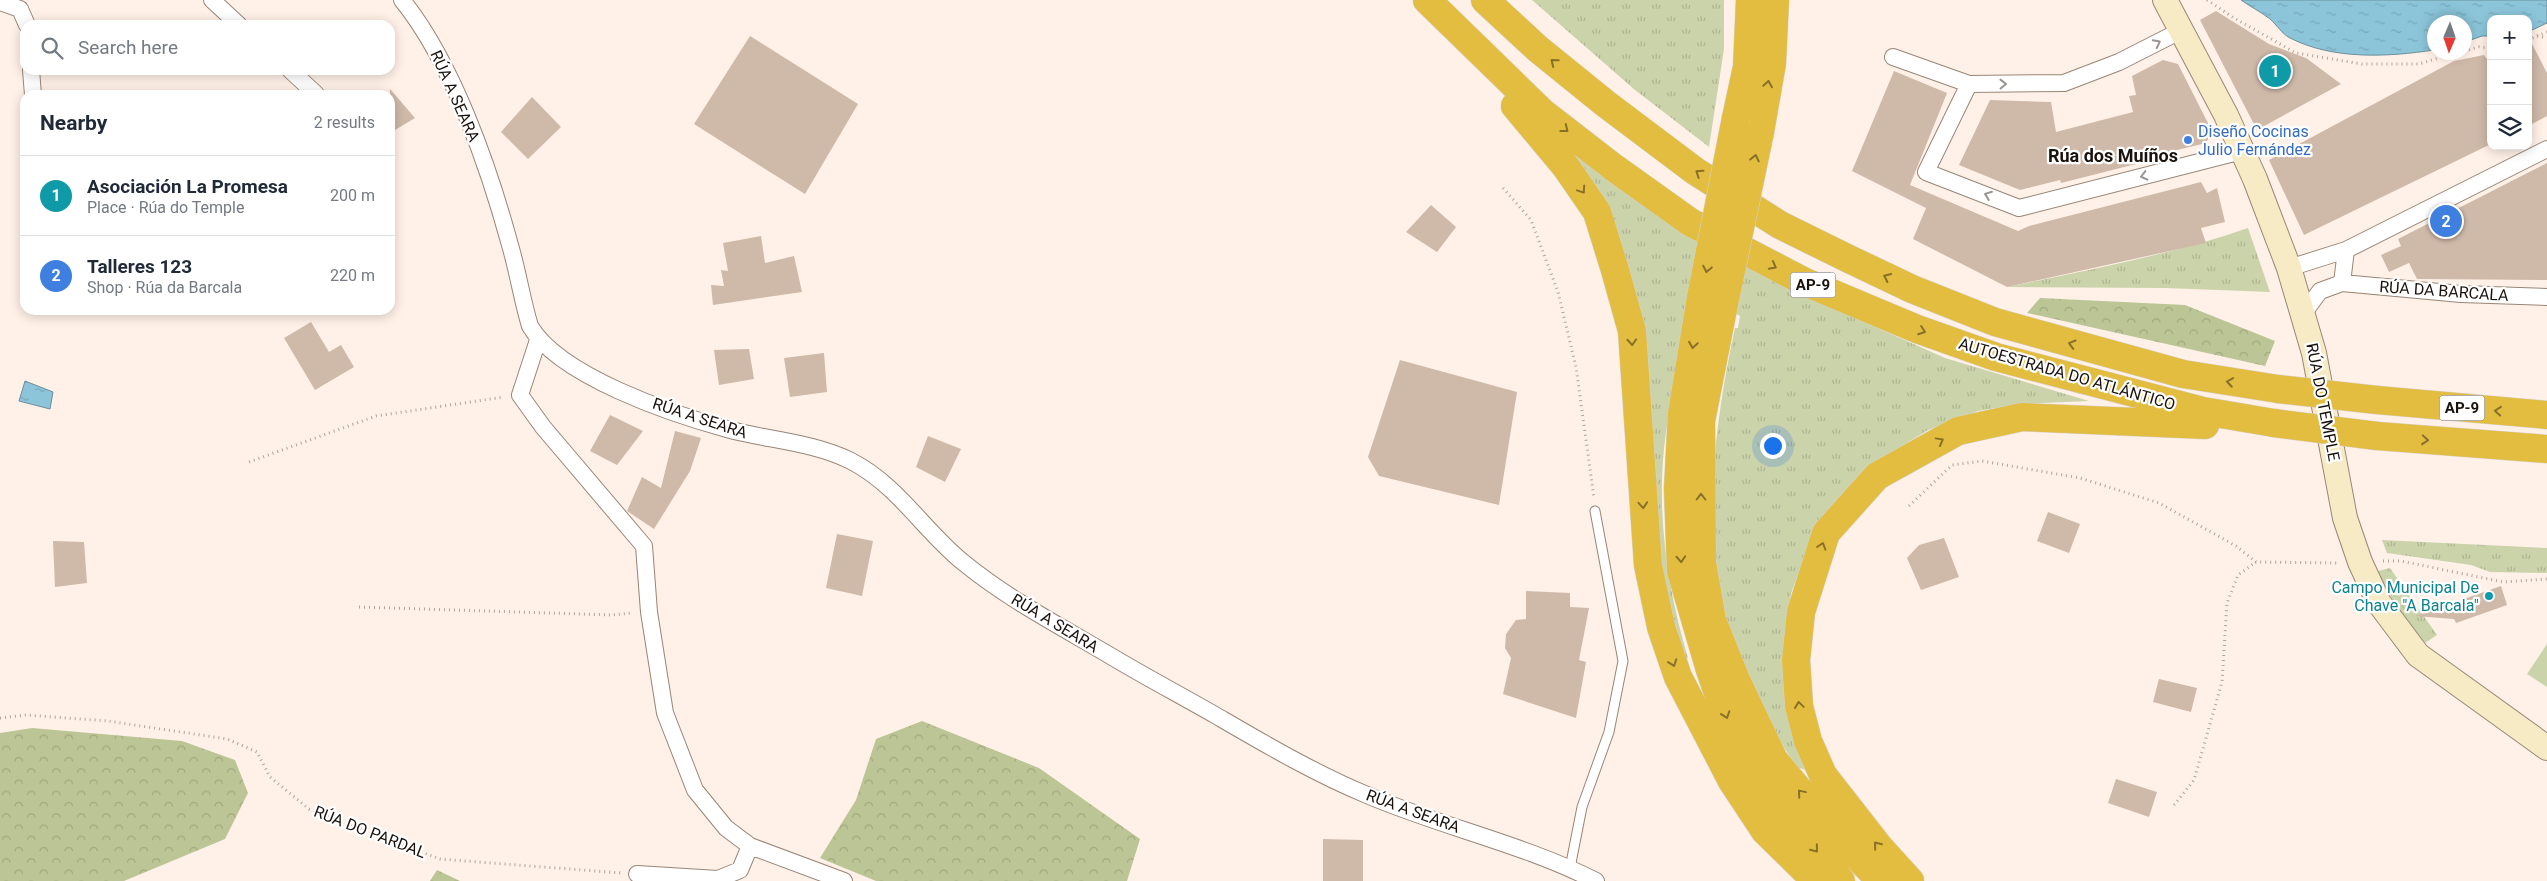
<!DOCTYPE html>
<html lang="en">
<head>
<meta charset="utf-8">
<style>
  :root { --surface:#fff; --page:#f6f6f7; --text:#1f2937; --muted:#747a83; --line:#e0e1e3; --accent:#513fb6 }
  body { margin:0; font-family:Roboto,sans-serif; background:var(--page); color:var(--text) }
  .controls { position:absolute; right:15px; top:15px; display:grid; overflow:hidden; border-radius:10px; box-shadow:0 2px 12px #0003 }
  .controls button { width:45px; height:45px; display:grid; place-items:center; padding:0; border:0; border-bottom:1px solid var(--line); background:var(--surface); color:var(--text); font:25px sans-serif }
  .compass { position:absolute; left:2427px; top:15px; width:45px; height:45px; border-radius:50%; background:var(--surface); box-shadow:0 2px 12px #0003; rotate:182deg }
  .you { position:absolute; left:1772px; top:445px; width:18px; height:18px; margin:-12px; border:4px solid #fff; border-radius:50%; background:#1a73e8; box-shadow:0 0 0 8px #1a73e833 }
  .badge { display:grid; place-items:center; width:32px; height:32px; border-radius:50%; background:var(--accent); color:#fff; font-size:16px; font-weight:700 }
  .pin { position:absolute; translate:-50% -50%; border:2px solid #fff; box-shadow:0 1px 5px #0006 }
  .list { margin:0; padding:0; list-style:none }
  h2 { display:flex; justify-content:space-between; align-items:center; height:65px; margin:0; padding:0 20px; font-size:21px }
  h2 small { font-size:16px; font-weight:400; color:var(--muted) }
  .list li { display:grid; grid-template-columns:32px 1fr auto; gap:15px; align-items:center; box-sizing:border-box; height:80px; padding:0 20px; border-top:1px solid var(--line) }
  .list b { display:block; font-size:19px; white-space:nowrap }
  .list p { margin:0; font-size:16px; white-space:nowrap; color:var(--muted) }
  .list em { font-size:16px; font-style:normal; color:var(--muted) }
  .icon { flex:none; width:28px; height:28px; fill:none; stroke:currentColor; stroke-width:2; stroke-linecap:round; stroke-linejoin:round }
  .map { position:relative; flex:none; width:2547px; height:881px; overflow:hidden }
  .search { position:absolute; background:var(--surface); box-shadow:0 2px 12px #0003; left:20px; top:20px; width:375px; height:55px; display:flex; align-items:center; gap:12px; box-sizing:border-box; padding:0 18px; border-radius:15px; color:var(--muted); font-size:19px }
  .panel { position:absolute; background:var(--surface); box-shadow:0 2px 12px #0003; left:20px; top:90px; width:375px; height:225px; border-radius:15px }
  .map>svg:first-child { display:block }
  .grass { fill:url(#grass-tufts) }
  .forest { fill:url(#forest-crowns) }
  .garden { fill:#cbd3ab }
  .water { fill:url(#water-ripples); stroke:#6a8f9c }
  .building { fill:#cfb9a9 }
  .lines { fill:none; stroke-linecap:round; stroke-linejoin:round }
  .service-casing { stroke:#998576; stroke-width:11 }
  .minor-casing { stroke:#998576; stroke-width:18 }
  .secondary-casing { stroke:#998576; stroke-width:26 }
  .motorway-casing { stroke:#d6d4d3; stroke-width:29 }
  .path { stroke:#afa39b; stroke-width:3; stroke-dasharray:1 4; stroke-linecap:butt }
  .service { stroke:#fff; stroke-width:9 }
  .minor { stroke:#fff; stroke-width:16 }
  .secondary { stroke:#f7ebc6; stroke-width:24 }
  .motorway { stroke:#e3bd40; stroke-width:28 }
  .motorway-bridge-casing { stroke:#d6d4d3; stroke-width:29; stroke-linecap:butt }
  .motorway-bridge { stroke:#e3bd40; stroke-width:28 }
  .oneway { stroke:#989492 }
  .oneway2 { stroke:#897029 }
  .shop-dot { fill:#3f7fe0; stroke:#fff; stroke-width:2 }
  .culture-dot { fill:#0f9aa8; stroke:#fff; stroke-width:2 }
  .labels { text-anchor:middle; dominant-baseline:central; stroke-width:4.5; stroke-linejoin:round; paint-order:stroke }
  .shield { fill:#fff; stroke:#5f5956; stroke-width:1 }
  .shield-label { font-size:15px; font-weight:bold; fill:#1a120d }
  .street-label { font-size:16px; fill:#1a120d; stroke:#fff }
  .shop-label { font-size:16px; fill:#366cbe; stroke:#fff; text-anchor:start }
  .culture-label { font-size:16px; fill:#0d838f; stroke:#fff; text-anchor:end }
  .neighbourhood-label { font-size:18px; font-weight:bold; fill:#1a120d; stroke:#fff }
</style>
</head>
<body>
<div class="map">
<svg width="2547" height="881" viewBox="0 0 2547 881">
  <defs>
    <pattern id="grass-tufts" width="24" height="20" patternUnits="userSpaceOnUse" patternTransform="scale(1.25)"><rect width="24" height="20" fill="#cbd3ab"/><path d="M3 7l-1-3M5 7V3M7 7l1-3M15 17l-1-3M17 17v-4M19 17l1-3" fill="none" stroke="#aeb492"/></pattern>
    <pattern id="forest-crowns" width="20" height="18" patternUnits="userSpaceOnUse" patternTransform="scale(1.25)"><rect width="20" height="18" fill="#bcc595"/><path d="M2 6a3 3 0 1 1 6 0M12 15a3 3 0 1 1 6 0" fill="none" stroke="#a1a87f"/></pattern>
    <pattern id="water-ripples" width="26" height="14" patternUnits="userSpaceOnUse" patternTransform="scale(1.25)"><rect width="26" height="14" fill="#8cc5da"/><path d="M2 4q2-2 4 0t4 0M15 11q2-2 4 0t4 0" fill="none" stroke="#78a8ba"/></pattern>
  </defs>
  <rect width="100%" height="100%" fill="#fff1e7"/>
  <!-- grass -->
  <path class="grass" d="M1532,0h192v49l-15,98 -74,-57z
    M1565,143l250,157 130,58 144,43 -68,3 -43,7 -50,19 -28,17 -28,22 -67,89 -14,35 -5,42 9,107 10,28 -8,-3c-23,-33 -36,-60 -50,-97 -7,-18 -16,-35 -21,-53 -26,-88 -10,-201 9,-289h3l2,-12 -49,-28c-9,53 -21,107 -27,161 -7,69 4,142 24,209l-4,1 -8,-21 -16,-74 -15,-186z
    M2248,228l22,64 -105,-4 -158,-1c81,-17 163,-32 241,-59z
    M2382,540l165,8v25l-57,-1 -19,-7 -84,-12z
    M2390,568l47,67 -12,8c-20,-22 -35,-45 -47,-72z"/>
  <!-- forest -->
  <path class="forest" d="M2040,298l145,7 90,36 -10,25 -238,-53z
    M922,721l117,47 101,71 -13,42h-251l-56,-23 36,-58 20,-61z
    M32,728l150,13 53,19 13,33 -23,46 -101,42h-124v-148z
    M437,870l23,11h-30z"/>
  <!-- garden -->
  <path class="garden" d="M2547,644v43l-20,-13z"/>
  <!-- water -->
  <path class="water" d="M2241,0h306v23l-19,9v-13h-37v17h-9l-17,6 -1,-20h-30v28c-46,7 -101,10 -144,-12 -8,-4 -13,-13 -20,-19 -9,-7 -19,-12 -29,-19z
    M25,381l28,11 -3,17 -31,-8z"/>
  <!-- building -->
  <path class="building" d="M2216,11l53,33 37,14 35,26 -84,46 -57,-110z
    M750,36l108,68 -53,90 -111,-70z
    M2528,36l19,37v43l-19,10z
    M2484,55l7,9v80l-187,91 -35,-75 185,-99z
    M2163,60l15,4 34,67 -6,12 -62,15v4l-83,21 -1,-3 -40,10 -61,-25 31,-65 61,2 5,30 77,-20 -4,-16 7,-1 -4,-19z
    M1894,71l53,22 -37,92 108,46 11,-5 172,-44 6,11 10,-5 8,34 -24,6 5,15 -199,44 -94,-48 13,-31 -74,-37z
    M390,89l25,29 -25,15z
    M532,97l29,30 -33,32 -27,-27z
    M2547,163v117l-130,-1 -8,-16 -20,9 -8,-17 20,-9 -3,-7z
    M1431,205l25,22 -19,25 -31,-20z
    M761,236l4,27 29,-7 8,36 -89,13 -2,-20 13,1 -3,-16 7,1 -5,-28z
    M311,322l18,30 12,-7 13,22 -39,23 -31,-52z
    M749,349l5,30 -35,6 -5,-35z
    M824,353l3,39 -37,5 -6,-39z
    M1400,360l117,32 -18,113 -120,-29 -11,-19z
    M610,415l33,16 -26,34 -27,-14z
    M675,431l26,7 -11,33 -36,58 -27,-18 15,-34 19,11z
    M928,436l33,13 -16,33 -29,-15z
    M2048,512l32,12 -11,29 -32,-12z
    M837,534l36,7 -11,55 -36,-8z
    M1944,538l15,39 -38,13 -14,-32 12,-13z
    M53,541l31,1 3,41 -32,4z
    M2501,586l6,19 -51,18 -2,-4 -39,-3z
    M1526,591l44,2v14l19,1 -10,52 7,2 -10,56 -73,-24 8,-36 -6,-10 1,-14 10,-14 10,-1z
    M2159,679l38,9 -6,24 -38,-10z
    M2116,779l41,13 -8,25 -41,-14z
    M1323,839l40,1v41h-40z"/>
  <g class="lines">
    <!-- service casing -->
    <g class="service-casing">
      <path id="service" d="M1570,868l12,-61 27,-75 14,-71 -28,-150"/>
    </g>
    <!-- minor casing -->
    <g class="minor-casing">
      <path id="minor" d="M212,0l27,25
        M402,0c51,63 87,168 108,245 8,27 12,55 20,81 29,50 142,88 197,103 40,11 86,13 124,32 47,24 73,70 113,102 44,36 96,63 145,92 35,21 71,40 106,60 50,29 99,58 152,80 75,32 156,49 229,86
        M0,2l20,7 7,16
        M2182,30l-63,32 -55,21 -95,1 -43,88 93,36 223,-57
        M1893,57l76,27
        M31,70l2,25
        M290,70l26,24
        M2289,268l57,-18 201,-101
        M2342,283l4,-33
        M2303,314l17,-23 22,-8 119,11 86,3
        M538,340l-18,55 23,32 101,119 5,66 16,101 30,77 31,38 24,18 94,35
        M637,874l81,5 22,-9 10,-24"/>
    </g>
    <!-- secondary casing -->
    <g class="secondary-casing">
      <path id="secondary" d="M2165,0l61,115 29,64 34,89 25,85 31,165 15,44 19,41 39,52 129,93"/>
    </g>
    <!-- motorway casing -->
    <g class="motorway-casing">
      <path id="motorway" d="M1427,0l115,112 71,55 77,55 115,60 112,47 79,28 207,54 71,12
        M1485,0l53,49 68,55 89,67 85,54 69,34 63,30 83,33 188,52 95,15
        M1515,106l51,61 31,45 18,58 17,61 16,234 13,62 17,50 54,104 33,50 51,50
        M1736,118l11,-51 3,-67
        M1760,132l12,-69 3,-63
        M1701,297l-19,116 -4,76 3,82 29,99 27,78 48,64 56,69
        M1723,309l-22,112 1,142 10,57 24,60 38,80 66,79 41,42
        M2377,400l170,15
        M2377,436l170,13
        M1910,881l-30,-33 -57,-73 -15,-34 -9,-35 -3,-46 5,-48 25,-79 51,-57 81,-45 64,-14 183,8"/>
    </g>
    <!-- path -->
    <path class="path" d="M2207,0l27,18 62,35 66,11h57l39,-12
      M2537,36l10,-4
      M2528,40l9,-4 10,2
      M2464,51l15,-4 12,1
      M1503,188l28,32 27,72 18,75 18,131
      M249,462l127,-46 128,-19
      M1909,506l43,-41 30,-4 98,17 79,25 77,43 20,16 81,1
      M2383,561h18l102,21 44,-3
      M359,607l253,8 19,-2
      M0,718l26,-3 82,6 119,18 30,13 13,25 39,32 131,50 181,14
      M2174,805l20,-25 28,-98 5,-79 11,-28 18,-13"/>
    <!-- service -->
    <use href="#service" class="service"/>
    <!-- minor -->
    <use href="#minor" class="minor"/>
    <!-- secondary -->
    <use href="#secondary" class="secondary"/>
    <!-- motorway -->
    <use href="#motorway" class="motorway"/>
    <!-- motorway-bridge casing -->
    <g class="motorway-bridge-casing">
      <path id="motorway-bridge" d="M1701,297l35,-179
        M1723,309l37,-177
        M2278,389l99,11
        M2274,423l103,13"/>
    </g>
    <!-- motorway-bridge -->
    <use href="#motorway-bridge" class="motorway-bridge"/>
  </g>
  <!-- one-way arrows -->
  <defs><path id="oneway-chevron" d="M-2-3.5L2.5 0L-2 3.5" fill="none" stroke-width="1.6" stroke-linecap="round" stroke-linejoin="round" transform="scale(1.25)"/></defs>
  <g class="oneway">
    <use href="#oneway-chevron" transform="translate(2157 43) rotate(-27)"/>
    <use href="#oneway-chevron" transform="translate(2003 84) rotate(-1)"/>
    <use href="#oneway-chevron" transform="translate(2144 176) rotate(166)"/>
    <use href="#oneway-chevron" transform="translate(1988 195) rotate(-159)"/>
  </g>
  <g class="oneway2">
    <use href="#oneway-chevron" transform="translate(1554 62) rotate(-141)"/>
    <use href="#oneway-chevron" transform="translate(1768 84) rotate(-81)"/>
    <use href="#oneway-chevron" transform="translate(1565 129) rotate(38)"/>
    <use href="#oneway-chevron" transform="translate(1755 158) rotate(-78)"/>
    <use href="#oneway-chevron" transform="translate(1699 173) rotate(-146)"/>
    <use href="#oneway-chevron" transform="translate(1582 190) rotate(56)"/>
    <use href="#oneway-chevron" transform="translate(1773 266) rotate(28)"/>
    <use href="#oneway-chevron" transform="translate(1707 269) rotate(101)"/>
    <use href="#oneway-chevron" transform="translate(1887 277) rotate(-155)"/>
    <use href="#oneway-chevron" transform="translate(1922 331) rotate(20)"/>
    <use href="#oneway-chevron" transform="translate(1632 342) rotate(87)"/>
    <use href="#oneway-chevron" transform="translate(2072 344) rotate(-164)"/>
    <use href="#oneway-chevron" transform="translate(1693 345) rotate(99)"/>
    <use href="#oneway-chevron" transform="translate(2230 382) rotate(-171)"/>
    <use href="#oneway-chevron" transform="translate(2498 411) rotate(-175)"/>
    <use href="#oneway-chevron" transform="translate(2425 440) rotate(5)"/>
    <use href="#oneway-chevron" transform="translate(1940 441) rotate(-29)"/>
    <use href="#oneway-chevron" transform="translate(1701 497) rotate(-90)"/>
    <use href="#oneway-chevron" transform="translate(1643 505) rotate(86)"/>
    <use href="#oneway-chevron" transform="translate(1822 546) rotate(-72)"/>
    <use href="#oneway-chevron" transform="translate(1681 559) rotate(87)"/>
    <use href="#oneway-chevron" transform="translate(1673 663) rotate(71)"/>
    <use href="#oneway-chevron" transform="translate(1799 705) rotate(-98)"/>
    <use href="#oneway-chevron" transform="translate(1726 715) rotate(71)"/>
    <use href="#oneway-chevron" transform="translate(1801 793) rotate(-130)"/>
    <use href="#oneway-chevron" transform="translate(1877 845) rotate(-129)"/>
    <use href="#oneway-chevron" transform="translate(1815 849) rotate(51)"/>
  </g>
  <!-- markers -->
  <circle class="shop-dot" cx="2188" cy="140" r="5"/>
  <circle class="culture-dot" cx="2489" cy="596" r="5"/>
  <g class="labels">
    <!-- shield labels -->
    <g class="shield">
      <rect x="1790.5" y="272.5" width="45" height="25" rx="4"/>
      <rect x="2439.5" y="395.5" width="45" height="25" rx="4"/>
    </g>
    <g class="shield-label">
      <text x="1813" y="285">AP-9</text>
      <text x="2462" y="408">AP-9</text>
    </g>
    <!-- street labels -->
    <g class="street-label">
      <text transform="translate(455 96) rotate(66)">RÚA A SEARA</text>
      <text transform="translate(2444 291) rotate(4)">RÚA DA BARCALA</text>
      <text transform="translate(2067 374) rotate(16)">AUTOESTRADA DO ATLÁNTICO</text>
      <text transform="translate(2323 402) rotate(79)">RÚA DO TEMPLE</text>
      <text transform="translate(700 418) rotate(18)">RÚA A SEARA</text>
      <text transform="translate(1055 623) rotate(31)">RÚA A SEARA</text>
      <text transform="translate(1413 811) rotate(20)">RÚA A SEARA</text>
      <text transform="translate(370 832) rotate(21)">RÚA DO PARDAL</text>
    </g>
    <!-- shop labels -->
    <g class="shop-label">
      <text x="2198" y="131">Diseño Cocinas<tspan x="2198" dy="18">Julio Fernández</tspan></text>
    </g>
    <!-- culture labels -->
    <g class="culture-label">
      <text x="2479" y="587">Campo Municipal De<tspan x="2479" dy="18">Chave "A Barcala"</tspan></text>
    </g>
    <!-- neighbourhood labels -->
    <g class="neighbourhood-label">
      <text x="2113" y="155">Rúa dos Muíños</text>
    </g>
  </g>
</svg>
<div class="controls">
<button>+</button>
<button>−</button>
<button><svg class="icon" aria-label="layers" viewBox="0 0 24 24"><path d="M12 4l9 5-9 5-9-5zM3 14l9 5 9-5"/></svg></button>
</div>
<svg class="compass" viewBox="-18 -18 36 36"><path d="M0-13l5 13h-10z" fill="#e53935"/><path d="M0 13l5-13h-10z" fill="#747a83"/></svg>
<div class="you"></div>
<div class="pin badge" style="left:2275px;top:71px;background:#0f9aa8">1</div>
<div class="pin badge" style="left:2446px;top:221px;background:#3f7fe0">2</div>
<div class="search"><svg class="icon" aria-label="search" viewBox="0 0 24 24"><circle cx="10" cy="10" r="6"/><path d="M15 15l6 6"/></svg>Search here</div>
<section class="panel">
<h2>Nearby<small>2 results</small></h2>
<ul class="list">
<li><span class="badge" style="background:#0f9aa8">1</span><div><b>Asociación La Promesa</b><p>Place · Rúa do Temple</p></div><em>200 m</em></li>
<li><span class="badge" style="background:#3f7fe0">2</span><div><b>Talleres 123</b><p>Shop · Rúa da Barcala</p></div><em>220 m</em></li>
</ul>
</section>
</div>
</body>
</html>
